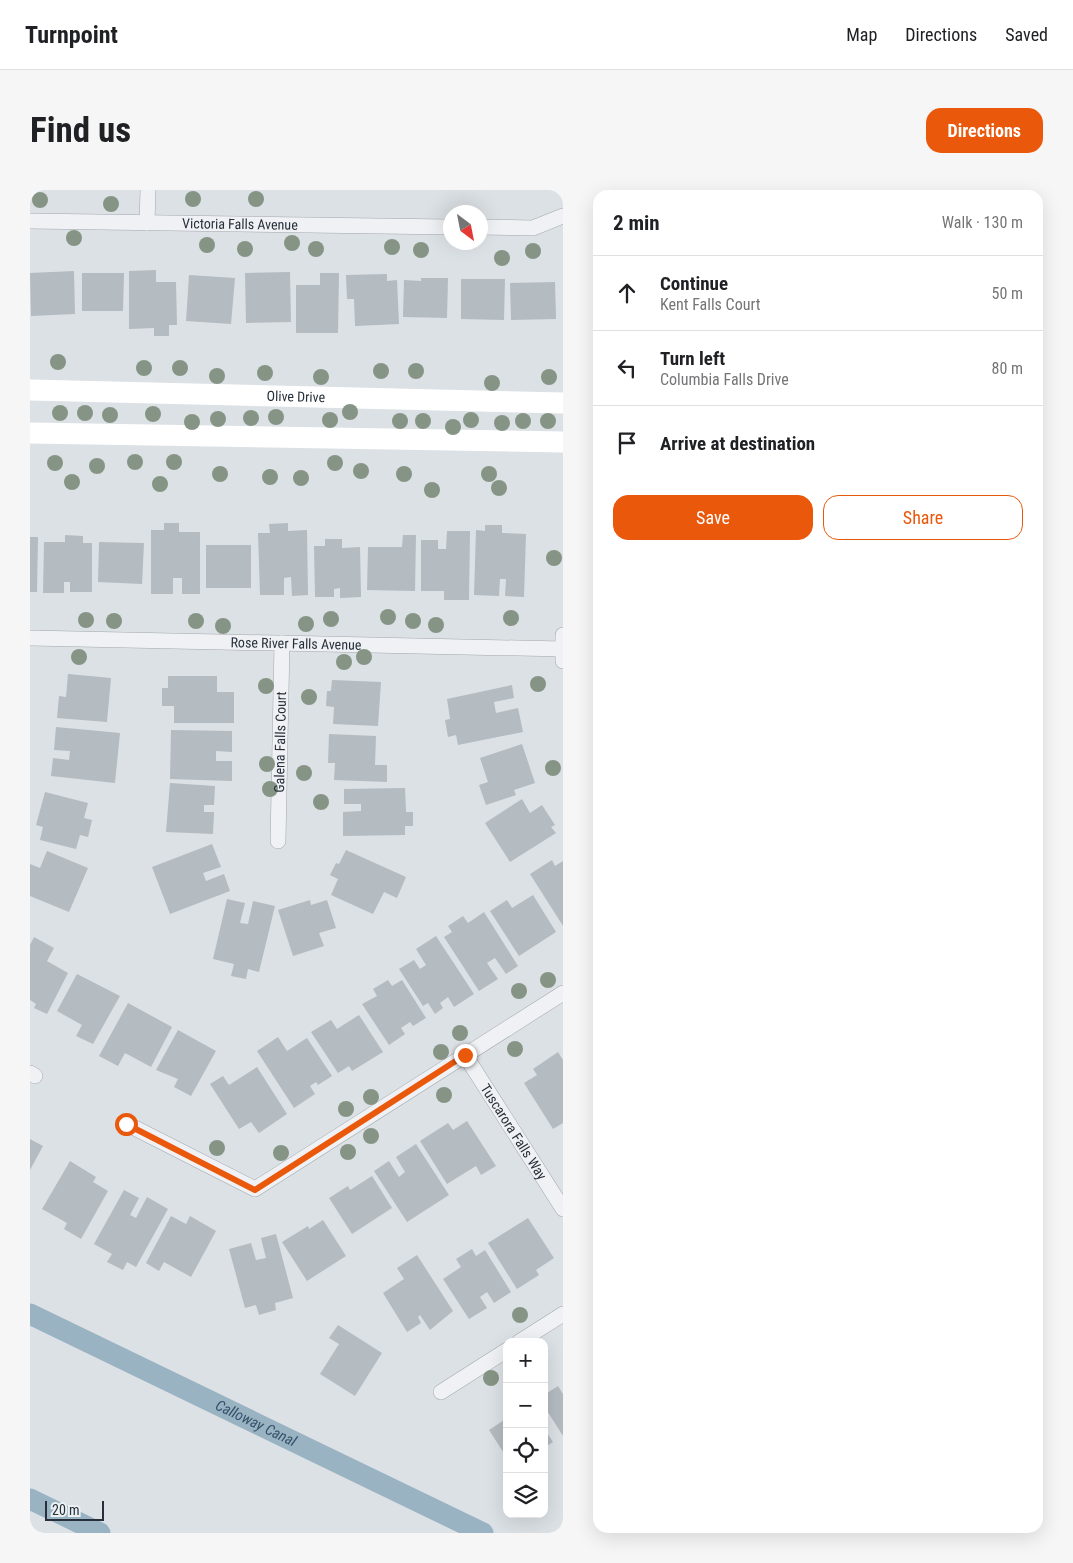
<!DOCTYPE html>
<html lang="en">
<head>
<meta charset="utf-8">
<style>
  :root { --surface:#fff; --page:#f6f6f6; --text:#202124; --muted:#757577; --line:#e0e0e0; --accent:#ea580c }
  body { margin:0; font-family:"Roboto Condensed",sans-serif; background:var(--page); color:var(--text) }
  .controls { position:absolute; right:15px; bottom:15px; display:grid; overflow:hidden; border-radius:10px; box-shadow:0 5px 20px #0002 }
  .controls button { width:45px; height:45px; display:grid; place-items:center; padding:0; border:0; border-bottom:1px solid var(--line); background:var(--surface); color:var(--text); font:25px sans-serif }
  .compass { position:absolute; left:413px; top:15px; width:45px; height:45px; border-radius:50%; background:var(--surface); box-shadow:0 5px 20px #0002; rotate:148deg }
  .scale { position:absolute; left:15px; bottom:12px; width:59px; box-sizing:border-box; padding-left:5px; border:2px solid #27303a; border-top:0; font-size:14px; line-height:18px; white-space:nowrap; color:#27303a; -webkit-text-stroke:4px #ebf0f3; paint-order:stroke }
  .stop { position:absolute; width:15px; height:15px; margin:-11px; border:4px solid #ea580c; border-radius:50%; background:#fff }
  .stop.end { background:#ea580c; border-color:#fff; box-shadow:0 1px 5px #0008 }
  .list { margin:0; padding:0; list-style:none }
  h2 { display:flex; justify-content:space-between; align-items:center; height:65px; margin:0; padding:0 20px; font-size:21px }
  h2 small { font-size:16px; font-weight:400; color:var(--muted) }
  .list li { display:grid; grid-template-columns:32px 1fr auto; gap:15px; align-items:center; box-sizing:border-box; height:75px; padding:0 20px; border-top:1px solid var(--line) }
  .list b { display:block; font-size:19px; white-space:nowrap }
  .list p { margin:0; font-size:16px; white-space:nowrap; color:var(--muted) }
  .list em { font-size:16px; font-style:normal; color:var(--muted) }
  .actions { display:flex; gap:10px; padding:15px 20px }
  .actions a { flex:1; padding:11px 0; border:1px solid var(--accent); border-radius:15px; text-align:center; font-size:18px; color:var(--accent) }
  .actions .main { background:var(--accent); color:#fff }
  .icon { flex:none; width:28px; height:28px; fill:none; stroke:currentColor; stroke-width:2; stroke-linecap:round; stroke-linejoin:round }
  .map { position:relative; flex:none; width:533px; height:1343px; overflow:hidden; border-radius:15px }
  header { display:flex; align-items:center; gap:30px; box-sizing:border-box; height:70px; padding:0 25px; background:var(--surface); border-bottom:1px solid var(--line) }
  header strong { font-size:24px }
  nav { display:flex; gap:28px; margin-inline-start:auto; font-size:18px }
  .intro { display:flex; align-items:center; justify-content:space-between; box-sizing:border-box; height:120px; padding:0 30px }
  h1 { margin:0; font-size:35px }
  .button { padding:12px 22px; border-radius:15px; background:var(--accent); color:#fff; font-size:18px; font-weight:700 }
  main { display:flex; gap:30px; padding:0 30px }
  aside { flex:1; background:var(--surface); border-radius:15px; box-shadow:0 5px 20px #0002 }
  .map>svg:first-child { display:block }
  .lines { fill:none; stroke-linecap:round; stroke-linejoin:round }
  .canal { stroke:#9ab3c3; stroke-width:21 }
  .building { fill:#b4bbc1 }
  .street-casing { stroke:#a2a8ae; stroke-width:16 }
  .street { stroke:#eff1f4; stroke-width:15 }
  .secondary { stroke:#fff; stroke-width:21 }
  .tree { fill:#869485 }
  .route { stroke:#ea580c; stroke-width:6 }
  .labels { text-anchor:middle; dominant-baseline:central; stroke-width:4; stroke-linejoin:round; paint-order:stroke }
  .street-label { font-size:14px; fill:#27303a; stroke:#ebf0f3 }
  .water-label { font-size:15px; font-style:italic; fill:#35536a; stroke:#ebf0f3 }
</style>
</head>
<body>
<header>
<strong>Turnpoint</strong>
<nav><a>Map</a><a>Directions</a><a>Saved</a></nav>
</header>
<div class="intro"><h1>Find us</h1><a class="button">Directions</a></div>
<main>
<div class="map">
<svg width="533" height="1343" viewBox="0 0 533 1343">
  <rect width="100%" height="100%" fill="#dce1e5"/>
  <g class="lines">
    <!-- canal -->
    <g class="canal">
      <path id="s1" d="M0,1124l453,219"/>
      <path d="M0,1309l70,34"/>
    </g>
  </g>
  <!-- building -->
  <path class="building" d="M126,80v12h20l1,43h-8v11h-15v-8l-25,1v-58z
    M44,81l1,43 -44,2 -1,-43z
    M260,82l1,50 -45,1 -1,-50z
    M52,83h42l-1,38h-41z
    M290,83h19l-1,60h-42v-48h24z
    M357,84v7l10,-1 2,44 -44,2 -1,-27h-7l-1,-24z
    M159,85l46,3 -4,46 -45,-3z
    M391,88h27l-1,40 -44,-1 1,-37 17,1z
    M431,89h44l-1,41 -43,-1z
    M525,92l1,37 -45,1 -1,-37z
    M134,333h15v9h21v62h-18v-16h-9v16h-22v-64h13z
    M258,333v8l19,-1 1,65 -16,1 -1,-19 -7,1v17h-24l-2,-62h12l-1,-9z
    M455,335h17v8l24,1 -2,63 -19,-1 1,-17h-6l-1,17 -25,-1 2,-65 9,1z
    M417,341h23l-1,69h-25v-9h-23v-51h17v9h8z
    M35,345l18,1v7h9v49h-22v-10h-6v11h-21l1,-51h21z
    M373,345h13l-1,56 -48,-1 1,-43h34z
    M0,347h8l-1,55h-7z
    M295,349h17v9l18,-1 1,50 -21,1v-10l-6,1v8h-19l-1,-51h11z
    M69,352l45,1 -2,41 -44,-2z
    M176,355h45v43h-45z
    M38,484l43,4 -4,44 -50,-4 2,-22 7,1z
    M138,486h49v16h17v31h-60v-17h-12v-18h6z
    M302,490l49,2 -3,44 -45,-2 1,-17 -8,-1 1,-15h4z
    M482,495l2,13 -20,4 2,11 22,-5 5,24 -65,13 -2,-10 -8,2 -3,-17 5,-1 -3,-20z
    M26,537l64,6 -5,50 -64,-7 2,-18 16,2 1,-9 -16,-1z
    M141,540l61,1v21l-16,-1v10h16v20l-62,-2z
    M299,544l47,2 -1,29h12v17l-53,-2 1,-17h-7z
    M492,554l13,39 -21,7 2,5 -30,10 -7,-20 9,-3 -8,-24z
    M140,593l45,3 -1,19h-10v7h10l-1,22 -47,-2z
    M375,598l1,24h7v14h-8v9l-62,1v-24l18,-1v-7h-17v-15z
    M15,602l43,11 -4,15 8,2 -4,17 -8,-2 -4,14 -36,-9 3,-13 -7,-2z
    M492,609l8,14 12,-8 13,20 -4,2 5,6 -46,29 -25,-39z
    M182,654l9,23 -18,6 3,8 18,-7 6,17 -60,23 -18,-47z
    M316,660l60,27 -9,21 -13,-6 -11,22 -42,-19 7,-16 -8,-4 6,-12 3,1z
    M17,661l41,17 -19,44 -39,-16v-32l10,4z
    M522,670l3,6 8,-5v65l-33,-52z
    M503,705l23,37 -37,24 -29,-45 17,-11 5,8z
    M197,709l18,4 -5,20 8,1 5,-23 22,5 -16,66 -11,-3 -2,10 -15,-3 3,-12 -21,-5z
    M280,710l1,5 16,-5 9,28 -17,5 5,13 -31,10 -15,-46z
    M454,722l34,54 -12,8 -11,-16 -8,5 11,16 -19,12 -35,-54 8,-5 -4,-6 15,-10 5,7z
    M406,746l38,58 -20,13 -6,-10 -8,6 3,5 -8,6 -7,-11 -5,3 -24,-37 15,-9 6,9 6,-4 -10,-16z
    M4,747l20,11 -7,13 21,12 -21,41 -13,-6 2,-4 -6,-4v-55z
    M47,784l43,22 -27,48 -17,-8 6,-11 -25,-14z
    M358,790l4,6 10,-6 24,38 -13,8 -3,-4 -9,6 4,6 -16,11 -27,-41 15,-8 -4,-7z
    M98,813l44,24 -21,40 -26,-14 -7,13 -19,-10z
    M329,825l24,37 -31,19 -3,-5 -11,7 -27,-41 20,-12 6,9z
    M148,840l38,21 -25,45 -17,-9 4,-8 -22,-9z
    M248,847l9,14 20,-13 25,38 -14,9 -2,-3 -6,4 5,8 -21,14 -37,-57z
    M528,862l5,8v63l-10,6 -29,-46 13,-8 -4,-6z
    M227,877l30,47 -28,19 -8,-11 -12,7 -29,-45 13,-8 6,9z
    M437,931l29,45 -15,9 -5,-9 -29,18 -27,-43 28,-18 5,7z
    M0,949l13,7 -13,24z
    M386,954l33,51 -42,27 -33,-51 15,-10 10,16 6,-5 -9,-15z
    M40,971l26,16 -3,5 15,9 -27,48 -17,-10 3,-6 -25,-14z
    M342,986l20,32 -40,26 -23,-36 19,-12 2,4z
    M94,1000l15,8 -9,17 6,3 11,-21 21,12 -32,58 -9,-5 -4,8 -16,-8 5,-8 -18,-10z
    M141,1026l15,8 4,-8 26,15 -25,46 -27,-15 -5,9 -13,-8z
    M498,1028l26,40 -18,12 3,5 -22,14 -29,-46z
    M293,1030l23,36 -39,25 -25,-39 26,-16 1,3z
    M246,1044l17,64 -18,5 1,7 -17,5 -3,-10 -11,3 -16,-59 22,-6 5,17 10,-2 -5,-20z
    M442,1059l4,7 9,-6 26,42 -17,11 -7,-11 -7,5 7,11 -18,11 -26,-40 18,-12 -5,-8z
    M387,1065l36,56 -23,19 -10,-15 -2,2 3,6 -14,9 -24,-39 21,-14 -7,-11z
    M308,1135l44,28 -27,43 -35,-22 19,-30 -10,-6z
    M528,1196l5,8v42l-19,-30v-11z
    M477,1228v40l-18,-28z
    M514,1238l9,14 -9,6z"/>
  <g class="lines">
    <!-- street casing -->
    <g class="street-casing">
      <g id="street">
        <path id="s2" d="M0,31l420,6"/>
        <path d="M117,33l1,-33"/>
        <path d="M450,37l53,1 30,-12"/>
        <path d="M533,445v26"/>
        <path id="s3" d="M0,448l533,11"/>
        <path id="s4" d="M248,651l4,-198"/>
        <path id="s5" d="M435,865l98,154"/>
        <path d="M0,883l5,3"/>
        <path d="M97,934l128,65 308,-196"/>
        <path d="M489,1152l44,-28"/>
        <path d="M411,1202l66,-42"/>
      </g>
    </g>
    <!-- street -->
    <use href="#street" class="street"/>
    <!-- secondary -->
    <g class="secondary">
      <path id="s6" d="M0,200l533,13"/>
      <path d="M0,243l533,9"/>
    </g>
  </g>
  <!-- trees -->
  <g class="tree">
    <circle cx="163" cy="9" r="8"/>
    <circle cx="226" cy="9" r="8"/>
    <circle cx="10" cy="10" r="8"/>
    <circle cx="81" cy="14" r="8"/>
    <circle cx="44" cy="48" r="8"/>
    <circle cx="262" cy="53" r="8"/>
    <circle cx="177" cy="55" r="8"/>
    <circle cx="362" cy="57" r="8"/>
    <circle cx="215" cy="59" r="8"/>
    <circle cx="286" cy="59" r="8"/>
    <circle cx="391" cy="60" r="8"/>
    <circle cx="503" cy="61" r="8"/>
    <circle cx="472" cy="68" r="8"/>
    <circle cx="28" cy="172" r="8"/>
    <circle cx="114" cy="178" r="8"/>
    <circle cx="150" cy="178" r="8"/>
    <circle cx="351" cy="181" r="8"/>
    <circle cx="386" cy="181" r="8"/>
    <circle cx="235" cy="183" r="8"/>
    <circle cx="187" cy="186" r="8"/>
    <circle cx="291" cy="187" r="8"/>
    <circle cx="519" cy="187" r="8"/>
    <circle cx="462" cy="193" r="8"/>
    <circle cx="320" cy="222" r="8"/>
    <circle cx="30" cy="223" r="8"/>
    <circle cx="55" cy="223" r="8"/>
    <circle cx="123" cy="224" r="8"/>
    <circle cx="80" cy="225" r="8"/>
    <circle cx="246" cy="227" r="8"/>
    <circle cx="221" cy="228" r="8"/>
    <circle cx="188" cy="229" r="8"/>
    <circle cx="300" cy="230" r="8"/>
    <circle cx="441" cy="230" r="8"/>
    <circle cx="370" cy="231" r="8"/>
    <circle cx="393" cy="231" r="8"/>
    <circle cx="493" cy="231" r="8"/>
    <circle cx="518" cy="231" r="8"/>
    <circle cx="162" cy="232" r="8"/>
    <circle cx="472" cy="233" r="8"/>
    <circle cx="423" cy="237" r="8"/>
    <circle cx="105" cy="272" r="8"/>
    <circle cx="144" cy="272" r="8"/>
    <circle cx="25" cy="273" r="8"/>
    <circle cx="305" cy="273" r="8"/>
    <circle cx="67" cy="276" r="8"/>
    <circle cx="331" cy="281" r="8"/>
    <circle cx="190" cy="284" r="8"/>
    <circle cx="374" cy="284" r="8"/>
    <circle cx="459" cy="284" r="8"/>
    <circle cx="240" cy="287" r="8"/>
    <circle cx="271" cy="288" r="8"/>
    <circle cx="42" cy="292" r="8"/>
    <circle cx="130" cy="294" r="8"/>
    <circle cx="469" cy="298" r="8"/>
    <circle cx="402" cy="300" r="8"/>
    <circle cx="524" cy="368" r="8"/>
    <circle cx="358" cy="427" r="8"/>
    <circle cx="481" cy="428" r="8"/>
    <circle cx="301" cy="429" r="8"/>
    <circle cx="56" cy="430" r="8"/>
    <circle cx="84" cy="431" r="8"/>
    <circle cx="166" cy="431" r="8"/>
    <circle cx="383" cy="431" r="8"/>
    <circle cx="276" cy="434" r="8"/>
    <circle cx="406" cy="435" r="8"/>
    <circle cx="193" cy="436" r="8"/>
    <circle cx="49" cy="467" r="8"/>
    <circle cx="334" cy="467" r="8"/>
    <circle cx="314" cy="472" r="8"/>
    <circle cx="508" cy="494" r="8"/>
    <circle cx="236" cy="496" r="8"/>
    <circle cx="279" cy="507" r="8"/>
    <circle cx="237" cy="574" r="8"/>
    <circle cx="523" cy="578" r="8"/>
    <circle cx="274" cy="583" r="8"/>
    <circle cx="240" cy="599" r="8"/>
    <circle cx="291" cy="612" r="8"/>
    <circle cx="518" cy="790" r="8"/>
    <circle cx="489" cy="801" r="8"/>
    <circle cx="430" cy="843" r="8"/>
    <circle cx="485" cy="859" r="8"/>
    <circle cx="411" cy="862" r="8"/>
    <circle cx="414" cy="905" r="8"/>
    <circle cx="341" cy="907" r="8"/>
    <circle cx="316" cy="919" r="8"/>
    <circle cx="341" cy="946" r="8"/>
    <circle cx="187" cy="958" r="8"/>
    <circle cx="318" cy="962" r="8"/>
    <circle cx="251" cy="963" r="8"/>
    <circle cx="490" cy="1125" r="8"/>
    <circle cx="461" cy="1188" r="8"/>
  </g>
  <g class="lines">
    <!-- route -->
    <path class="route" d="M96,934l129,66 210,-135"/>
  </g>
  <g class="labels">
    <!-- street labels -->
    <g class="street-label">
      <text stroke="none"><textPath href="#s2" startOffset="210">Victoria Falls Avenue</textPath></text>
      <text stroke="none"><textPath href="#s6" startOffset="266">Olive Drive</textPath></text>
      <text stroke="none"><textPath href="#s3" startOffset="266">Rose River Falls Avenue</textPath></text>
      <text stroke="none"><textPath href="#s4" startOffset="99">Galena Falls Court</textPath></text>
      <text stroke="none"><textPath href="#s5" startOffset="91">Tuscarora Falls Way</textPath></text>
    </g>
    <!-- water labels -->
    <g class="water-label">
      <text stroke="none"><textPath href="#s1" startOffset="251">Calloway Canal</textPath></text>
    </g>
  </g>
</svg>
<div class="controls">
<button>+</button>
<button>−</button>
<button><svg class="icon" aria-label="locate" viewBox="0 0 24 24"><circle cx="12" cy="12" r="6"/><path d="M12 2v4M12 18v4M2 12h4M18 12h4"/></svg></button>
<button><svg class="icon" aria-label="layers" viewBox="0 0 24 24"><path d="M12 4l9 5-9 5-9-5zM3 14l9 5 9-5"/></svg></button>
</div>
<svg class="compass" viewBox="-18 -18 36 36"><path d="M0-13l5 13h-10z" fill="#e53935"/><path d="M0 13l5-13h-10z" fill="#757577"/></svg>
<div class="scale">20 m</div>
<div class="stop" style="left:96px;top:934px"></div>
<div class="stop end" style="left:435px;top:865px"></div>
</div>
<aside>
<h2>2 min<small>Walk · 130 m</small></h2>
<ul class="list">
<li><svg class="icon" aria-label="ahead" viewBox="0 0 24 24"><path d="M12 20V5M6 11l6-6 6 6"/></svg><div><b>Continue</b><p>Kent Falls Court</p></div><em>50 m</em></li>
<li><svg class="icon" aria-label="left" viewBox="0 0 24 24"><path d="M17 20v-9H6M10 6l-5 5 5 5"/></svg><div><b>Turn left</b><p>Columbia Falls Drive</p></div><em>80 m</em></li>
<li><svg class="icon" aria-label="arrive" viewBox="0 0 24 24"><path d="M6 21V4h12l-3 4 3 4H6"/></svg><div><b>Arrive at destination</b></div></li>
</ul>
<div class="actions"><a class="main">Save</a><a>Share</a></div>
</aside>
</main>
</body>
</html>
